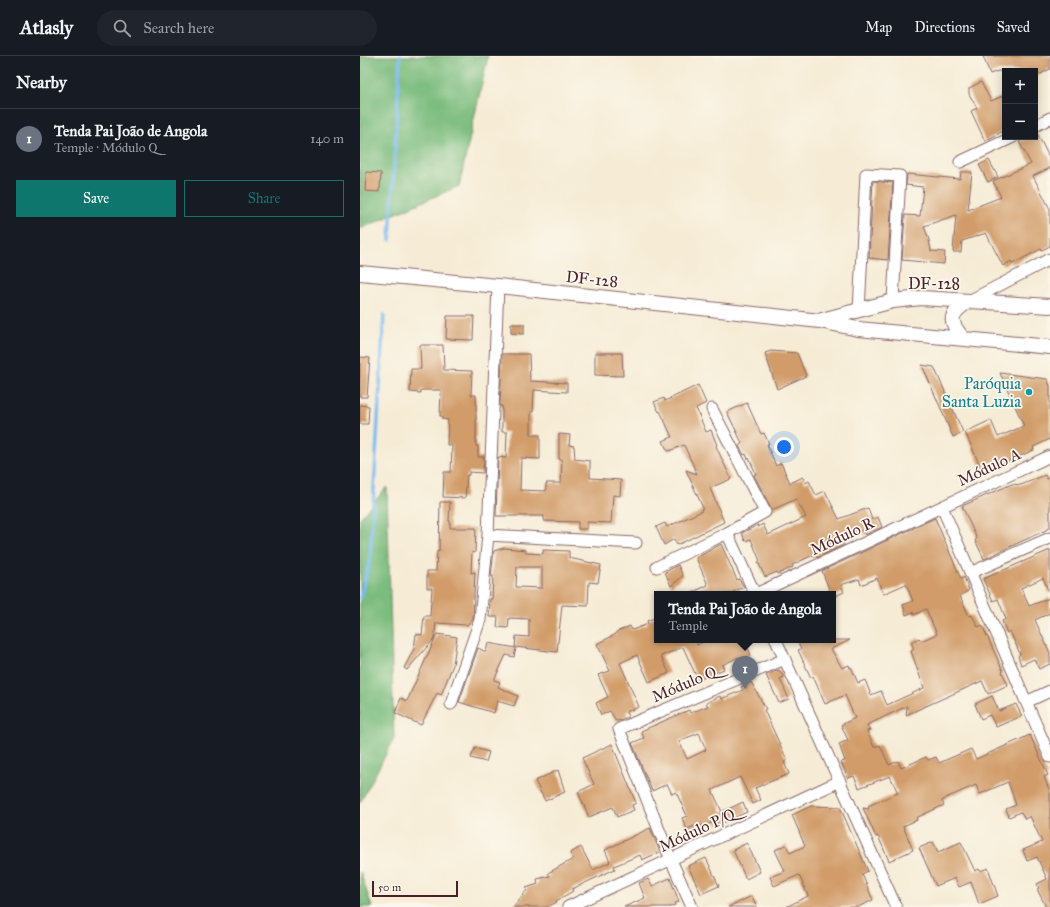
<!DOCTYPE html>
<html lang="en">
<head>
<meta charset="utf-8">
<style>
  :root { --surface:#171b24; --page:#20242c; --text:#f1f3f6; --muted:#9ea1a6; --line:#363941; --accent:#0f766e }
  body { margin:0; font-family:"IM FELL Great Primer",serif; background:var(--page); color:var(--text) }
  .controls { position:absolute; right:12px; top:12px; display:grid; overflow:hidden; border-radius:0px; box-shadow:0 2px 10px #0003 }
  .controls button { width:36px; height:36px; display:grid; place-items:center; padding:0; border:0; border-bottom:1px solid var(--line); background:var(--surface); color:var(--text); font:20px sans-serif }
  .scale { position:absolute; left:12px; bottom:10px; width:86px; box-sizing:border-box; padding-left:4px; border:2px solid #4a1f2b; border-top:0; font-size:11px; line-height:14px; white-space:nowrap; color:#4a1f2b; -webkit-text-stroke:3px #fbf7ec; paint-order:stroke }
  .you { position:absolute; left:424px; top:391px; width:14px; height:14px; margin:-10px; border:3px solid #fff; border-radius:50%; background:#1a73e8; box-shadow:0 0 0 6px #1a73e833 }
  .badge { display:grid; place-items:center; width:26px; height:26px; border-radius:50%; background:var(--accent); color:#fff; font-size:13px; font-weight:700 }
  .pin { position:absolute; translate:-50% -33px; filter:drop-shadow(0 1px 2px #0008) }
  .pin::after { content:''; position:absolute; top:21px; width:14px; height:12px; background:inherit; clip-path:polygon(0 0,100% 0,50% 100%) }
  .popup { position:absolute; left:294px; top:535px; width:182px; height:52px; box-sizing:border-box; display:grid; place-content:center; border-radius:0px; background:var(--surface); filter:drop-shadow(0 1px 3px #0005); font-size:13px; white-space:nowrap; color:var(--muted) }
  .popup b { font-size:15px; color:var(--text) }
  .popup::after { content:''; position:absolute; left:50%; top:100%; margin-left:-8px; border:8px solid transparent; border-top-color:var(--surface) }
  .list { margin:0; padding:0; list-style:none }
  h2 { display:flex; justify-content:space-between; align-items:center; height:52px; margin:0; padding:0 16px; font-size:17px }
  h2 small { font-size:13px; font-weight:400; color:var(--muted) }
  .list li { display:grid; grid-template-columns:26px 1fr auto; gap:12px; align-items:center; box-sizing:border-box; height:60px; padding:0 16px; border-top:1px solid var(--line) }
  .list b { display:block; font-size:15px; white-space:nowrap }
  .list p { margin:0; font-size:13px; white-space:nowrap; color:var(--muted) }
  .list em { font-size:13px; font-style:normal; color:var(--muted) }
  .actions { display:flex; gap:8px; padding:12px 16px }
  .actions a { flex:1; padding:9px 0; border:1px solid var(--accent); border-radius:0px; text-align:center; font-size:14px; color:var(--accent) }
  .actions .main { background:var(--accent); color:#fff }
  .icon { flex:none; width:22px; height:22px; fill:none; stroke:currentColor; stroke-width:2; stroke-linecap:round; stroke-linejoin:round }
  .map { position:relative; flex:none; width:690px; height:851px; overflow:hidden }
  header { display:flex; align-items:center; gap:24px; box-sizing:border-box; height:56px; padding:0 20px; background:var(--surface); border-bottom:1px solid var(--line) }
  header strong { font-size:19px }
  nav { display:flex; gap:22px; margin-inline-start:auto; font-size:14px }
  .search { width:280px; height:36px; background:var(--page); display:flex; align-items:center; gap:10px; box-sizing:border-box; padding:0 14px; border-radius:22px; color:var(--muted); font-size:15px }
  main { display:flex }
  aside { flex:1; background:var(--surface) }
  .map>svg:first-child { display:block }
  .forest { fill:#7bbc7e; stroke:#626e54 }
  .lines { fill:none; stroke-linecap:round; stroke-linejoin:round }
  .stream { stroke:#7cbbf0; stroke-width:3.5 }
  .building { fill:#d19c69; fill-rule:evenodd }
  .minor-casing { stroke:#866767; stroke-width:13 }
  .major-casing { stroke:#866767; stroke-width:16 }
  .minor { stroke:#fff; stroke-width:11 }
  .major { stroke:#fff; stroke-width:14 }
  .culture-dot { fill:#0f9aa8; stroke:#fbf7ec; stroke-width:1.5 }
  .labels { text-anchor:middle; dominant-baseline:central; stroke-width:3.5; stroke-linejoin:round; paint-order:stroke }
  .street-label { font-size:16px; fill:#4a1f2b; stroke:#fbf7ec }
  .culture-label { font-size:16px; fill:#0d838f; stroke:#fbf7ec; text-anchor:end }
</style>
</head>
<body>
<header>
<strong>Atlasly</strong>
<div class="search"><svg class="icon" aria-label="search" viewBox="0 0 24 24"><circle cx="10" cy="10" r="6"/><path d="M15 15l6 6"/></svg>Search here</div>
<nav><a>Map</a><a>Directions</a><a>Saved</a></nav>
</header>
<main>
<aside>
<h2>Nearby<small></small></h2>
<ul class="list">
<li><span class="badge" style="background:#6b7280">1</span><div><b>Tenda Pai João de Angola</b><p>Temple · Módulo Q</p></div><em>140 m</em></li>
</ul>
<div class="actions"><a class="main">Save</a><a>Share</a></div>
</aside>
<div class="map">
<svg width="690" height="851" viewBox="0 0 690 851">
  <rect width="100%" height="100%" fill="#fbf7ec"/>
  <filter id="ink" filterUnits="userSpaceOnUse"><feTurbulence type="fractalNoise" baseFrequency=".025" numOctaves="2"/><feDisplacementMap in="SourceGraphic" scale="8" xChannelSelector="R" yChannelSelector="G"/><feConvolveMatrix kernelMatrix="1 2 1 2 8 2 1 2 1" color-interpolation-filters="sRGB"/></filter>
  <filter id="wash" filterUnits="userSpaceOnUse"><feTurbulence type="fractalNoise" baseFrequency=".012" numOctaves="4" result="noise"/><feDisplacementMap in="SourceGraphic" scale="16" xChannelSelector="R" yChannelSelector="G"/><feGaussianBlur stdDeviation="0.9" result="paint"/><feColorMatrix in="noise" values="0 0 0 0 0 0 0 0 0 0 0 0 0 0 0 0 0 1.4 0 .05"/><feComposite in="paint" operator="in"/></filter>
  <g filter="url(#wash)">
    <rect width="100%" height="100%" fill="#f6ecd6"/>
    <!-- forest -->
    <path class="forest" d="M0,0h128l-29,130 -99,43z
      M27,431l7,252 -34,64v-285z
      M0,815l12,36h-12z"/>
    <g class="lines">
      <!-- stream -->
      <path class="stream" d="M30,184l10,-184
        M0,542l10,-39 14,-244"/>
    </g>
    <g id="blocks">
      <!-- building -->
      <path class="building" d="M623,0h67v13l-15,8v-6h-37l-8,3z
        M621,26l10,19 14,-6v35l-20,11 -14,-30 6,-3 -8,-14v-6z
        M677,77l13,26v9l-17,8 17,33v37l-8,4 -1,-1 -29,15 -1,-3 -8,5 -17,-33 -24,8 -1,11h-8l3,-37 -32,11 5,14 2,11 14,1 -1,12 -42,-4 3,-45 15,1 3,-29 -17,-2 1,-11 53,5 1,-7h11l-4,38 33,-13 -8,-16 38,-17 -12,-22 10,-5h6v-3z
        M629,104l9,17 -10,5 -9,-17z
        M6,116l15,1 -1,16h-1v3l-14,-1z
        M513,125l20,2 -5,77 -19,-2z
        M87,260h27l-1,24 -27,-1z
        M151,268h13v10l-13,-1z
        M60,289h23l1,25 28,1 -1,24h5v51h2v11h6l-1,16 -14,-1v3h-2l-2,23 -22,-1 1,-25h7l1,-27h-5l1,-25 -6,-1v-3h-2l1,-26h-20v3l-11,-1 1,-23h10z
        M411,295l26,2 9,23 -29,13 -12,-36z
        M235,297h27l1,23 -28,-1z
        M142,298h27l1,27 37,2v9l-33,-2 -1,22h-2v23h9v24l-19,-1 -1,32 26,1v-8h15l1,-23 -3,-1v-25l11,1 -1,10 5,1 1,13 15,2v17l31,2 -1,16 -7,-1 -2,28 -24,-1v7h-9v-7l-34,-1v-5h-48l2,-59 8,1 1,-26h-5v-26h-2z
        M0,301l10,1 -3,39h-7z
        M562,309l12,2 29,65 -10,5z
        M640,317l47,6 3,7v53l-17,8 1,3 -32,14 -2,-5 -19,9 -16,-36 26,-12 7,17 26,-11z
        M338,329l8,18 -10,5 10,24 5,-2 6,15 -1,1 15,33 -21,9 14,34 -47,23 -3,-6 -10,6 -8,-18 9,-4 2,4 35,-16 -1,-2 2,-1 -17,-38 11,4 -13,-29 -15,6 -2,-1 -4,-9 9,-4 -12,-26 -1,1 -5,-10 10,-4 1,3z
        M387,347l14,31 3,-1 5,11h-2l9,22 5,-3 9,20 13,-6 2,6 4,-2 7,14 9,-4 14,28 29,-11 4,12 6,-3 4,10 -17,8 -2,-5 -23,6 4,9 -27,13v-2l-3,1 -1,-2 -21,10 1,2 -15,7 -1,-2 -12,5 -7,-15 2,-1 -9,-22 -6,2 -3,-8 16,-8v2l5,-3 5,11 38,-18 -10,-18 -24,11 -18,-35 2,-1 -7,-16 -1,1 -2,-5 -2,1 -5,-9 3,-3 -15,-31z
        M0,349l9,1 -1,18h-8z
        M685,419l2,4 3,-1v50l-66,31 -9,-19 2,-1 -15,-33 50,-22 9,1z
        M80,446h10l-1,19h1v7h26l-1,25 -3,-1 -1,21 4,-1 -2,46 -6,7 -31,-2 -2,16 -27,31 -3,-2 10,-19 2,-15 6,1 2,-19h6l2,-28h-5v-17h9l1,-20 2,1z
        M575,462l26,61 3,-2 5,13 -9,6 9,20 3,-1 6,12 4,-2 21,46 -1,1 6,13 -20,9 -6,-13 -76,34 1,-9 -40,19 3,5 -3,1 7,16 6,-2 9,20 9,-4 3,7 25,-11 2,3 8,-3 3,6 32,-14 5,10 54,-24 18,40 -4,2 6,15v115h-4l-9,-18 2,-1 -2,-4 10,-5 -10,-22 -10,4 -4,-11 19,-8 -12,-26 -5,3 -4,-7 -12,5 -3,-8 10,-4 -8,-23 -28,12 -4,-9 -28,12 -6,4 2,4 -28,13 1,2 -14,6 10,24 -24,11 -11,-25 -2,1 -13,-29 6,1 -1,-3 30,-13 -8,-17 -31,12 -5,-12 -6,2 -7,-16 4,-1 -6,-17 9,-4 -7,-15 14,-7 -10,-23 -20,9 -12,-28 -2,2 -13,-28 3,-1 -4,-9h53l-19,9 11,19 7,-3 1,3 1,-1 7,16 7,-3 6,15 10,-4 6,14 37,-17 -13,-37 3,-2 -3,-7 8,-4 2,3 16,-7 -11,-25 -12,6 -1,-3 -7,3 -3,-10 10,-4 -7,-17 -23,10 -6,-16 -16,7 -2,-6 -18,6 3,7 -11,5v-3h-2l-9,-23z
        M361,488l16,36 2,-1 5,8 -15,7h-40l19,-9 -12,-27z
        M144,492l22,2v3l17,1v-4l26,1v7l32,7 -3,18 -9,-1 -1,24 -26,-1 -5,47 -42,-5 1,-11 13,1v-18l-20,-1 -1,10 -11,-1 1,-10h-9l1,-18h2l1,-23h-2l3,-25zM157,511h25v21l-26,-1z
        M690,494v45l-7,-17 -22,10 8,18 21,-8v15l-15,7 15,33v11l-11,5 -5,-10 -13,6 -3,-9 2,-2 -10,-23 -3,2 -5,-12 4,-2 -8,-20 -5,2 -10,-22z
        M318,509l5,11 -12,10 -6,-14z
        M297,561v23h41l-2,1 1,4 9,-5h38l7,15 -10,5 -2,-3 -17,8 2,4 -26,11 -15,-33 -22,9 8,17 -20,9 -12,-27 -17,8 19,44 -13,5 2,5 -10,4h-2l-6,-10 -9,4 -5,-12 12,-6 -10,-22 12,-4 -13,-27 19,-10v-2l14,-6 2,4 16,-6 -1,-3z
        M77,578l20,3 -4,28 -12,30 -4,-2 -16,32 -26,-12 6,-15 6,3z
        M128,587l28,5 -2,9 -8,-2 -12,25 6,2 -2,5 20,9 -4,10 -17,-5 -3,12 -35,-11 19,-54 8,4z
        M419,614l5,7 -4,2 9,20 -10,4 -13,-28z
        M391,626l15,27 -2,1 23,50 -3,2 5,12 -34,14 6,12 -8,4 -13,-27 -28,13 10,22 21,-10 4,10 -29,13 -2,-4 -12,5 -1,-1 -8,3v-2l-8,3 -5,-11 5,-2 -11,-24 -4,2 -5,-10 -15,7 -20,-48 12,-5 -3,-7 48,-21 1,3 18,-7 -2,-3 14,-7 1,3 22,-9 -2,-3zM339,677l7,17 -19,9 -8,-18z
        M632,640l7,15 17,-7 6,12 -26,11 -6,-12 -9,4 -6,-15z
        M252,688l24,59 -4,2 2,5 -17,7 -4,-10 -24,10 -11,-25 16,-8 -12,-26z
        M115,692l14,4 -3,10 -15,-4z
        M198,714l7,22 -20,9 -10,-20z
        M451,750l29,1 28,64 -6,3 11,26 -15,7h-72l22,-11 -9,-21 -25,11 -4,-9 15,-6 -10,-21 11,-5 4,8 15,-7 -13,-31z
        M290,772l10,24 -18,8 -2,-5 -26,11 1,3 -43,20 1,2 -17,10 1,1 -10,5h-34l14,-17 -1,-2 12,-4 -1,-5 13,-3 -2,-3 25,-14 -3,-6 11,-6 12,23 17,-8 -5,-12z
        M573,786l5,10 23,-10 14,29 4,-2 1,2 8,-3 10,28 -19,8 -8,-22 -12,5 -4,-9 -19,8 -17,-38z
        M387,787l13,29 -14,7 -13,-29z
        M346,802l13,28 -18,8 -13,-28z
        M310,822l9,24 -4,1v2l-5,2h-46l21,-9 -6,-15 9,-4 4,7z
        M392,840l5,11h-29z"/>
    </g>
  </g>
  <g filter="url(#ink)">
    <use href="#blocks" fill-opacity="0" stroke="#866767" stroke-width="1"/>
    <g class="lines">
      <!-- minor casing -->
      <g class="minor-casing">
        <path id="minor" d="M675,70l15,-8
          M600,106l53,-25
          M609,245l81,-42
          M499,254l7,-136 34,2 -7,125
          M582,451l108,250
          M367,477l28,61
          M128,479l148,8
          M297,511l70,-34 38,-21 -53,-103
          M610,517l80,-35
          M396,538l294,-138
          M416,584l120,267
          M666,646l24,-11
          M91,648l29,-84 8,-85 10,-249
          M208,851l272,-126
          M332,851l-21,-47 -52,-131 166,-70"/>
      </g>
      <!-- major casing -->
      <g class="major-casing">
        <path id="major" d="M0,217l138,13 322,35 38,8 192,18
          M462,264l71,-19 28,-3 129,8
          M603,282c-16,-18 -13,-25 6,-37"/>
      </g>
      <!-- minor -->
      <use href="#minor" class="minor"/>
      <!-- major -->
      <use href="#major" class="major"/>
    </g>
  </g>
  <!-- markers -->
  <circle class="culture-dot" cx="669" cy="336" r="4"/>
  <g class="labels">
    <!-- street labels -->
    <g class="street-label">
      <text transform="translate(232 223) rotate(6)">DF-128</text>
      <text x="574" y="227">DF-128</text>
      <text transform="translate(629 411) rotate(-25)">Módulo A</text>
      <text transform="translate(482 480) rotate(-25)">Módulo R</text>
      <text transform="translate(324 628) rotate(-23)">Módulo Q</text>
      <text transform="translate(337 774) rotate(-25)">Módulo P/Q</text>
    </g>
    <!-- culture labels -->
    <g class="culture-label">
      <text x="661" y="327">Paróquia<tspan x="661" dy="18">Santa Luzia</tspan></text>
    </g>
  </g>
</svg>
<div class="controls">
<button>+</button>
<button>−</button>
</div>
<div class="scale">50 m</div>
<div class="you"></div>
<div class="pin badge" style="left:385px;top:633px;background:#6b7280">1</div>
<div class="popup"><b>Tenda Pai João de Angola</b>Temple</div>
</div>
</main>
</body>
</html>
